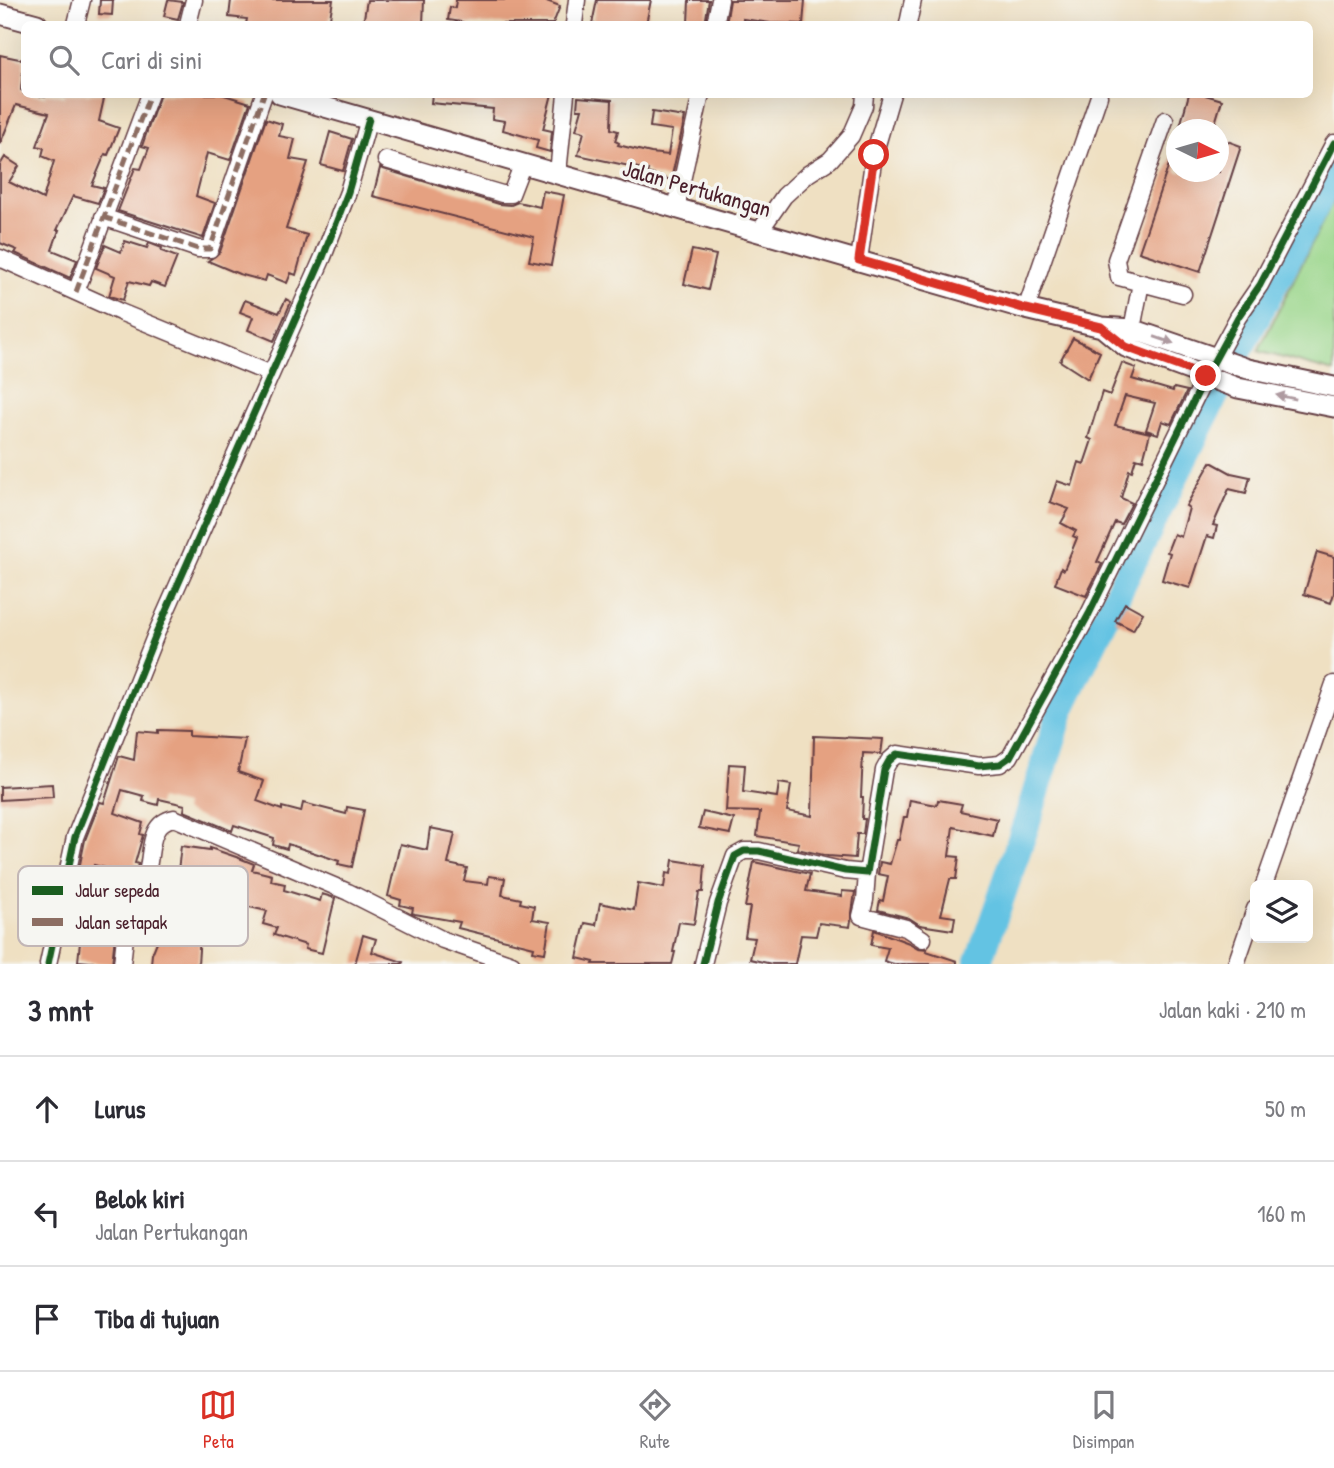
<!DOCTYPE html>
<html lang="id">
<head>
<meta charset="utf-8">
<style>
  :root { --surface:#fff; --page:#f7f7f7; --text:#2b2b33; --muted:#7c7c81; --line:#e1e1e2; --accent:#d93025 }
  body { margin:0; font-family:"Patrick Hand",sans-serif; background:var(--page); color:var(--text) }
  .controls { position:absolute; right:21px; bottom:21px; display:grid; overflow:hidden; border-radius:10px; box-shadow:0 7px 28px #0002 }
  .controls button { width:63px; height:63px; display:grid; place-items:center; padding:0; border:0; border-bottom:2px solid var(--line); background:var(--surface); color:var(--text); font:35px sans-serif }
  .compass { position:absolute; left:1166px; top:119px; width:63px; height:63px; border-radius:50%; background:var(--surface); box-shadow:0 7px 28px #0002; rotate:95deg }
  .stop { position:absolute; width:21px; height:21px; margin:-16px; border:5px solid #d93025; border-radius:50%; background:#fff }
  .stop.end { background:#d93025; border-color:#fff; box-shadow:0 2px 7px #0008 }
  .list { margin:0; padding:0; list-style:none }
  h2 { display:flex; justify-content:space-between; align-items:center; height:91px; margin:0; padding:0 28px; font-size:30px }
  h2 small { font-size:23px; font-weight:400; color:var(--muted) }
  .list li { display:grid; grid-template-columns:46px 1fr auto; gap:21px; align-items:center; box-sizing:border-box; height:105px; padding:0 28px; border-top:2px solid var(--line) }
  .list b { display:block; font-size:26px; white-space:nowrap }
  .list p { margin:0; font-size:23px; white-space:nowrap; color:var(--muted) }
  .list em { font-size:23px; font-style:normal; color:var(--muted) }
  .icon { flex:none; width:38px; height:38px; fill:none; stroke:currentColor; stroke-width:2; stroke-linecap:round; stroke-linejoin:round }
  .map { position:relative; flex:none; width:1334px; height:964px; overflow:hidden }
  .search { position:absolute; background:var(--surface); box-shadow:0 7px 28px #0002; left:21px; right:21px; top:21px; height:77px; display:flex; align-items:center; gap:18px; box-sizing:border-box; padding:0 24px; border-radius:10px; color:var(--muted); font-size:26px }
  .sheet { height:406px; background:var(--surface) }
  nav { display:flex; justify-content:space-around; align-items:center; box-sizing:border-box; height:98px; border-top:2px solid var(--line); background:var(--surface); font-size:19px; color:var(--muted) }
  nav a { display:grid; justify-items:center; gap:4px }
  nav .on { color:var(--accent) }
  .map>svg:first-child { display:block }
  .green { fill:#9ad68a; stroke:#727a5a; stroke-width:2 }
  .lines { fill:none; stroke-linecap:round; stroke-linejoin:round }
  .river { stroke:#64c3e3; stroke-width:28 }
  .building { fill:#e5a181 }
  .minor-casing { stroke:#633c42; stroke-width:19 }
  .major-casing { stroke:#633c42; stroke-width:23 }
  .minor { stroke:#fff; stroke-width:16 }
  .major { stroke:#fff; stroke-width:19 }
  .quiet { stroke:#8d6e63; stroke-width:5; stroke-dasharray:10 5; stroke-linecap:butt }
  .cycleway-casing { stroke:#f6f6f2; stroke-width:11 }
  .cycleway { stroke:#1b5e20; stroke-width:7 }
  .oneway { fill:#ae9aa0 }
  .route { stroke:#d93025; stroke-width:9 }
  .labels { text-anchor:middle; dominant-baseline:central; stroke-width:7; stroke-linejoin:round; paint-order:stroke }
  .street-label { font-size:23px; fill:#4a1f2b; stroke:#f6f6f2 }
  .key { fill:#f6f6f2; stroke:#c2b6b6; stroke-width:2 }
  .key-label { font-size:19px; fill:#4a1f2b }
</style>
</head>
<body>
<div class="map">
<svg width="1334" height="964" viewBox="0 0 1334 964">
  <rect width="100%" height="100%" fill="#f6f6f2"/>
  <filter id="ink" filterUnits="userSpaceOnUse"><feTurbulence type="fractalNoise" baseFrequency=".0143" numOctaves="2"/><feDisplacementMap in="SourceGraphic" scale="14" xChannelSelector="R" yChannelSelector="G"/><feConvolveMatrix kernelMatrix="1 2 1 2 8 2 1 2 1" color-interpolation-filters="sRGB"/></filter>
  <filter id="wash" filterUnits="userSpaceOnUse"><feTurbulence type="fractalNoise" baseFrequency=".00686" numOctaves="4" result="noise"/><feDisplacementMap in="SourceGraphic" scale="28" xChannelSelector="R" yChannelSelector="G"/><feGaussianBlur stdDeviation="1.57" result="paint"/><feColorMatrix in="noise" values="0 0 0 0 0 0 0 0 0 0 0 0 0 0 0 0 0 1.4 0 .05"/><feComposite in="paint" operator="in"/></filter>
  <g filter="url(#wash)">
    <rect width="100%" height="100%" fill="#efe0c2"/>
    <!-- green -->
    <path class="green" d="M1334,199v173l-76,-21z"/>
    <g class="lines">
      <!-- river -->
      <path class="river" d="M978,964l48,-139 37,-121 151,-307 120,-226"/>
    </g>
    <g id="blocks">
      <!-- building -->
      <path class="building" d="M100,0h13l-1,15 -13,-1z
        M168,0l15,2 -5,17 -14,-3z
        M231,0h102l-4,24h-83l1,-5 -18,-2z
        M367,0h57l-1,24h-60z
        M456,0h88l16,6 -7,18h-92l1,-2 -14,-2 2,-13 5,1z
        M597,0h54l-5,24h-54z
        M689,0h20l-4,24h-17z
        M730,0h75l-2,24 -33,-1 -27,-4v5h-17z
        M0,55l24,5 -3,30 3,2v2l21,3 1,-3h7l12,3v-3h40l-6,27 20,7 -11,27 -3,-1 -13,31 12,3 -6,15 -25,-7 -16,34h2l-7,20 25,10 -7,18 -55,-25 2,-3 -17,-7v-78l5,-8 14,9 -10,16 34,17 11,-38 -12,-5 2,-8 -7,-2 12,-33 -33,-8 -16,39z
        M160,94h61l29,9 -20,57 -23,-7 -11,43 19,7 -12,35 -85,-27 17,-43 6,1 8,-21 -7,-2z
        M432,94h120l-9,35 9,2 -2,21 -14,-4 2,-8 -35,-10 2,-9 -13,-2 1,-10 -62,-6z
        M1189,94h13l20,6 -9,30h-34z
        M578,97l34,3 -1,29 7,2 -3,10 4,2 -1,2 33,8 17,2 4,-25 -22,-3 2,-15 33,5 -14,63 -24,-7 1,-3 -70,-15 6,-23 -8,-2 6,-21h-5z
        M266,119l16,5 -3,12 16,3 -5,20 18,3 -22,67 21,6 -11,40 -5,-2 -4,10 -20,-8 -2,6 -26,-7 -31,-13 12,-9z
        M330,132l22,7 -9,32 -22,-6z
        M1219,138l22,8 -41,126 -61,-20 36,-105 2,1v24h42z
        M380,168l119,36 12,1 7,-3 22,5 3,-16 21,4 -13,70 -22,-4 5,-24 -161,-41z
        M125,241l22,7 2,-5 13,5 -1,3 16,6 -12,30 -14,-5 -2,4 -20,-5 -6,19 -14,-4 6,-20 -19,-8 9,-23 16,7z
        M692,250l24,5 -8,35 -24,-6z
        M286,299l5,3 -17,39 -26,-11 5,-13 -13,-5 5,-12 34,13z
        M1073,338l27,14 -12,27 -28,-18z
        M1122,363l14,5 -4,11 41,12 1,-3 13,3 -16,33 -9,-3 -4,13 -12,-4 9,-27 -30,-7 -10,29 35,8 -7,27 -7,-2 -4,13 -3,-1 -8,28 11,5 -11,21 -6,-2 -18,40 5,2 -16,32 -31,-12 6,-16 3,2 13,-32 -4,-2 3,-5 -15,-8 8,-14 -19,-7 7,-21 15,5 7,-24 5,2 8,-24 -4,-2 14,-46 8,3z
        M1211,462l20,11 19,4 -4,16 -17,-4 -16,36 4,1 -3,12 -7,-2 -17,52 -28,-8 8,-27 -3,-1 7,-18 7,3 8,-29 -3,-2z
        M1317,552l17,5v36l-3,10 -27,-9z
        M1125,603l18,10 -10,17 -18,-9z
        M158,730l31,1v5l56,3 -7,33 26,9 -7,20 25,9v-3l19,5 2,-9 43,11 1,-7 17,3 -12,57 -14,-3 1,-3 -51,-17 -1,5 -14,-4 1,-7 -40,-13 -2,6 -7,-3 -41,-17 1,-6 -26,-6 -1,6 -15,-4 1,-5 -22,-6 -7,23 28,10 -3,11 3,1 -8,28 3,1 -3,12 -41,-11 -2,7 -13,-3 6,-29 15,-38 4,1 15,-47 15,4 3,-29 21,2z
        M814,736l69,3 -2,15 -18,-1 -2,44h2l-1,22h3l-2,15h-6l-2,24 -27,-2 -31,-7 2,-6 -42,-7 3,-24 -34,-1 3,-47 16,1 -2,27 34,5 2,-14 12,2 -4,26 25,5z
        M52,784l1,13 -53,3v-13z
        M910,800l27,5 1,-5 24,4 -2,7 37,8 -4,17 -40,-9 -4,29 10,1 -3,22h-6l-9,36 14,2 -2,13 -33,-5 -11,-7 -31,-8 2,-10 3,1 5,-25 -10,-2 2,-12 10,2 7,-24h2l5,-23h3z
        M703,812l31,7 -4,15 -31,-6z
        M430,828l25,5 -7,31 19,4 -3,13 24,3 1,-8 16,2 -3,17 19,4 -1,4 14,3 -2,13 18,3 -5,31 -12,-2 1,-4 -76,-19 2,-6 -45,-8 -3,-1 1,-5 -13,-3 1,-5 -13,-4 12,-52 27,6z
        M181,846l29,4v-2l29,10 15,6 -2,6 20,5 -1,6 14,3 -1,6 36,11 2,-7 13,4 -13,55 -17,-4 1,-4 -32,-10 3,-7 -14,-4 4,-13 -36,-8 -3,11 -26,-6 -4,56h-47l1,-10 20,-49 -21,-4 3,-15 3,-9 20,2z
        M673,860l32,5 -2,27h-4l-5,32 -15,-2 -6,30h2l-3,12h-79l1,-2 -17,-4 8,-35 11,2 4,-22 34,7 4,-27 26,5 2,-15 5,1z
        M754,862l56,12 -4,17 36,5v-5l13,1 -5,35 -31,-4 -3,13 -15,-1 -6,29h-23l-22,-5 5,-21 -10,-1 5,-30h-5z
        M72,901l45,15 -5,48 -34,-3 3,-28 -15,-4z
        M874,930l35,13 9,5 9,1 -1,2 31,10v3h-63l-10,-3 4,-13 -17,-3z
        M363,935l13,4 -4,13 31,10 -1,2h-47z"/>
    </g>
  </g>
  <g filter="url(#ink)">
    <use href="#blocks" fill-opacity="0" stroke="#633c42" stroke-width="2"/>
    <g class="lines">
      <!-- minor casing -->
      <g class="minor-casing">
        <path id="minor" d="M76,24l6,-24
          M188,24l6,-24
          M574,24l3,-24
          M715,24l5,-24
          M908,24l5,-24
          M1165,120l-49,140 3,17 64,17
          M386,160l116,34h9l12,-31
          M558,173l8,-79
          M676,208l25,-114
          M103,217l95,32h12l54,-155
          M759,232l25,-36 24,-22 22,-14 21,-24 13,-30 1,-12
          M0,258l120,54 151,62
          M859,260l15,-105 18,-61
          M76,292l74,-198
          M1026,309l73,-213
          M1132,329l9,-46
          M867,873l-2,27 -4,16 45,12 17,11
          M66,877l68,15c3,-3 7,-5 9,-8 12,-21 0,-60 31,-66l174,74 95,48 69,24
          M1264,885l70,-201
          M48,964l27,-127 81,-203 167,-377 25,-65 21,-73
          M122,964l8,-72
          M703,964l15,-61 17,-47 9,-5h15l86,20 22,2 17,-103 5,-9 8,-7 82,12 21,-2 10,-7 79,-143 117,-238 32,-59 22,-32 74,-142
          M1236,964l19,-55"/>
      </g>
      <!-- major casing -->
      <g class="major-casing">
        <path id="major" d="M0,14l37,10
          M280,94l746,215 76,18 30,2 116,40 86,18
          M1102,327l24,20 112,41 96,19"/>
      </g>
      <!-- minor -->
      <use href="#minor" class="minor"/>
      <!-- major -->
      <use href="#major" class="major"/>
      <!-- quiet -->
      <path class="quiet" d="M103,217l95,32h12l54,-155
        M76,292l74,-198"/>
      <!-- cycleway casing -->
      <g class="cycleway-casing">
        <path id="cycleway" d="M48,964l27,-127 81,-203 167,-377 25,-65 21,-73
          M703,964l15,-61 17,-47 9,-5h15l86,20 22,2 17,-103 5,-9 8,-7 82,12 21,-2 10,-7 79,-143 117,-238 32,-59 22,-32 74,-142"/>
      </g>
      <!-- cycleway -->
      <use href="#cycleway" class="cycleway"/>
    </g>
    <!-- one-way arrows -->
    <defs><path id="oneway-solid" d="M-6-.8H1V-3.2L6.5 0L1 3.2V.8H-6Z" transform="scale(1.75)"/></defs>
    <g class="oneway">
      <use href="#oneway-solid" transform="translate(1164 340) rotate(19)"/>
      <use href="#oneway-solid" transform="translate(1286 397) rotate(-169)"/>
    </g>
  </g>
  <g class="lines" filter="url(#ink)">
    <!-- route -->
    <path class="route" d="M874,155l-15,105 167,49 75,18 25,20 80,29"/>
  </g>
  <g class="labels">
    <!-- street labels -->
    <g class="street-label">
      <text transform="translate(697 188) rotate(16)">Jalan Pertukangan</text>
    </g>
  </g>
  <!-- legend -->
  <rect x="18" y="866" width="230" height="80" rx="10" class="key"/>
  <rect x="32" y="886" width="31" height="9" fill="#1b5e20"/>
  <rect x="32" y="918" width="31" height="8" fill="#8d6e63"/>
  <g class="key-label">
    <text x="75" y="897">Jalur sepeda</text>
    <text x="75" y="929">Jalan setapak</text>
  </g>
</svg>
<div class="controls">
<button><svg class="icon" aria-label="layers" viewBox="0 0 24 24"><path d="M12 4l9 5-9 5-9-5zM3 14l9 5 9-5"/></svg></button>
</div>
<svg class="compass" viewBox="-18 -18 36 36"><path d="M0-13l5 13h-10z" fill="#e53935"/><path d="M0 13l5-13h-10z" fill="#7c7c81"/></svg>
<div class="stop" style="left:874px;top:155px"></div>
<div class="stop end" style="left:1206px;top:376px"></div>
<div class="search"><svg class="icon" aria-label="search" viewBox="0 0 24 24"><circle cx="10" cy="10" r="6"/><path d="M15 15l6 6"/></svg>Cari di sini</div>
</div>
<section class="sheet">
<h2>3 mnt<small>Jalan kaki · 210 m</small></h2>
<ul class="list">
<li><svg class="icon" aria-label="ahead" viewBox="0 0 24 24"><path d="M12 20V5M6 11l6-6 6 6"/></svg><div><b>Lurus</b></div><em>50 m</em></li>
<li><svg class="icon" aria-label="left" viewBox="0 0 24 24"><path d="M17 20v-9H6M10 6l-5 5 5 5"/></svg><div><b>Belok kiri</b><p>Jalan Pertukangan</p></div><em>160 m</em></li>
<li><svg class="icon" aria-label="arrive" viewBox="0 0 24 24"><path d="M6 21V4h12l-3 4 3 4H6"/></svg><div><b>Tiba di tujuan</b></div></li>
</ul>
</section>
<nav>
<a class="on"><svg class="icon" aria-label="map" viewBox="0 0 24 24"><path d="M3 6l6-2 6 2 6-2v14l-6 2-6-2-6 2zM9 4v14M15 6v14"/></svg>Peta</a>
<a><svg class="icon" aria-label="directions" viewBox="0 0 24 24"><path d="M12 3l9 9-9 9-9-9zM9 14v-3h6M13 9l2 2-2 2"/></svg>Rute</a>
<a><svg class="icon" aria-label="saved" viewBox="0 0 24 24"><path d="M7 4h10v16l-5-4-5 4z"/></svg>Disimpan</a>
</nav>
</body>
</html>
